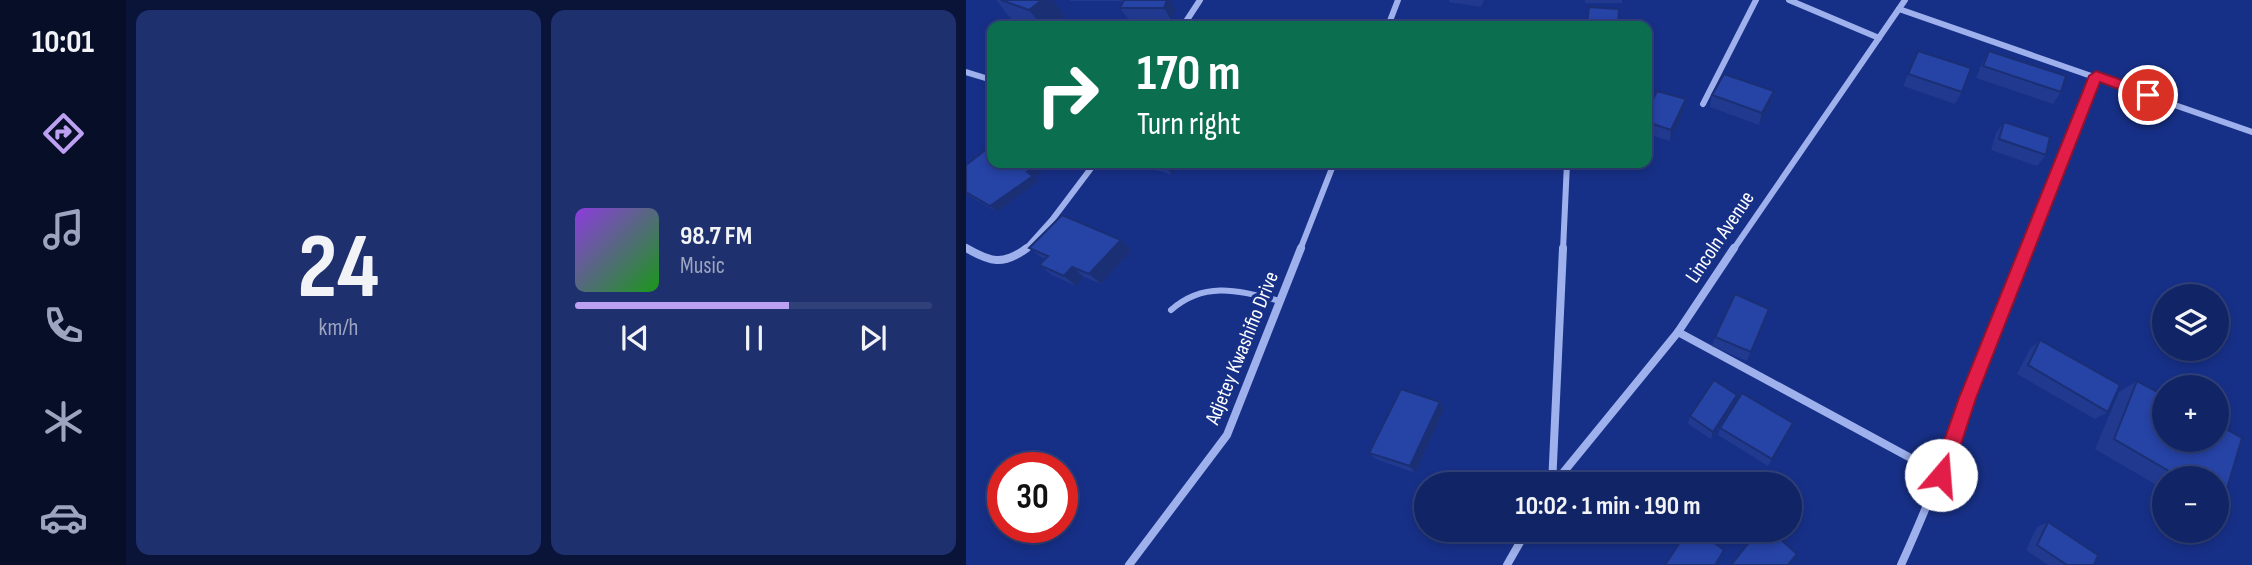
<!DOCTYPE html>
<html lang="en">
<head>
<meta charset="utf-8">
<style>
	:root { --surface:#112465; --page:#1e306e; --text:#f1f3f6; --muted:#9ca4bf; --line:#304179; --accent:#bca0f2 }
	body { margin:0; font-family:"Sofia Sans Condensed",sans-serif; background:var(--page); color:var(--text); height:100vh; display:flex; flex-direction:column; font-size:26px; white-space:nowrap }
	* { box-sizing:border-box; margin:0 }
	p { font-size:23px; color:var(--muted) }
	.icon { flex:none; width:38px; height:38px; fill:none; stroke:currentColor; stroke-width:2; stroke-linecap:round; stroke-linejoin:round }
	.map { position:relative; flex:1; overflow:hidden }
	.panel { display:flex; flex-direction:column; gap:10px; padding:10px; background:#091438; width:840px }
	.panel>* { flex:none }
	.banner { position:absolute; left:21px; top:21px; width:665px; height:147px; border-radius:14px; box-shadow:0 4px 10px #0003,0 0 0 2px var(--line); background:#0b6e4f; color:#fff; overflow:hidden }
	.tools { position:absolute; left:1186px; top:284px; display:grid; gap:14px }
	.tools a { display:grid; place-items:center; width:77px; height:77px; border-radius:50%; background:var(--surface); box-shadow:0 4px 10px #0003,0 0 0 2px var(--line); font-size:35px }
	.speed { position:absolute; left:21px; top:452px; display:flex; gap:14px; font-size:35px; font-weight:700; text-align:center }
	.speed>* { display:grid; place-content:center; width:91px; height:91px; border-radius:50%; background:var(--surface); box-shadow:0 4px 10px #0003,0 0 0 2px var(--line); line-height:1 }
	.speed .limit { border:10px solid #d22; background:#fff; color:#111 }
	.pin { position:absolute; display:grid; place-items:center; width:60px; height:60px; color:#fff; margin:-30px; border:4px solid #fff; border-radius:50%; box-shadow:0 2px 7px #0007 }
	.me { position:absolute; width:77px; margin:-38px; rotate:18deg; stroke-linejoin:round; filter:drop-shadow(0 0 5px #0008) }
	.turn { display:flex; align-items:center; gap:24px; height:147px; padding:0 35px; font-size:32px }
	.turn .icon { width:91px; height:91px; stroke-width:2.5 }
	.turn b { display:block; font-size:49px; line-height:60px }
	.panel .widget { flex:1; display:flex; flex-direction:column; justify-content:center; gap:10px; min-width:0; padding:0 24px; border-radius:14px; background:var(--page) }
	.panel .dial { align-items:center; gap:0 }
	.dial b { font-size:91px; line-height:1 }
	.song { display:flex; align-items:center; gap:21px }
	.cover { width:84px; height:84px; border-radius:10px; background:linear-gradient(135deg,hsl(270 70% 55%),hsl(120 70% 35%)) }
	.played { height:7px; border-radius:4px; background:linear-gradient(90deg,var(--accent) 60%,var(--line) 60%) }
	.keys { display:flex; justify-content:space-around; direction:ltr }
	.panel .tiles { flex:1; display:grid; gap:10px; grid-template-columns:repeat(2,1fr) }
	.trip { position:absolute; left:448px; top:472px; width:388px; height:70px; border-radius:35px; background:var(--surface); box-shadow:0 4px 10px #0003,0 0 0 2px var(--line); font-weight:700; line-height:70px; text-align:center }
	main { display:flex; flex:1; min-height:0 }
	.dock { display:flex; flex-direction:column; width:126px; justify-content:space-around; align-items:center; background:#070e28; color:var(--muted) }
	.dock .icon { width:49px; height:49px }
	.dock .on { color:var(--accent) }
	.dock b { font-size:32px; color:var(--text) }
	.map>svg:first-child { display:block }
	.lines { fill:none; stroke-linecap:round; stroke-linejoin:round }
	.service { stroke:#9eb1ed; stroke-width:6 }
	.minor-far1 { stroke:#9eb1ed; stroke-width:6 }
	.minor { stroke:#9eb1ed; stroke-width:8 }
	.wall { fill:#213a8f }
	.shaded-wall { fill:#1b2f74 }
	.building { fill:#2643a6; stroke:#1b2f74; stroke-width:2 }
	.route { fill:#e11d48; stroke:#92132f; stroke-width:2 }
	.labels { text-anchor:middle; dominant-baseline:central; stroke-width:7; stroke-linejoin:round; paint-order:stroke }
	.street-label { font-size:21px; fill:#fff; stroke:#173087 }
</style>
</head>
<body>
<main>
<nav class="dock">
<b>10:01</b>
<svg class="icon on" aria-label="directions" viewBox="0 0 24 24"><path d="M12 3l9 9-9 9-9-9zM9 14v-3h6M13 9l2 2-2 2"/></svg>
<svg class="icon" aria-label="music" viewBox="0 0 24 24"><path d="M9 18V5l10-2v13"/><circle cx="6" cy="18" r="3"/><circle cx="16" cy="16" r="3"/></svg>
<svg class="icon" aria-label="phone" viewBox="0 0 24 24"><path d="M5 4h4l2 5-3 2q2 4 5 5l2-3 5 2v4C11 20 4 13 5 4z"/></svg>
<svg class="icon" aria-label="climate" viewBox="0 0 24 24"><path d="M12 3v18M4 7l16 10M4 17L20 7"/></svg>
<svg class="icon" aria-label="car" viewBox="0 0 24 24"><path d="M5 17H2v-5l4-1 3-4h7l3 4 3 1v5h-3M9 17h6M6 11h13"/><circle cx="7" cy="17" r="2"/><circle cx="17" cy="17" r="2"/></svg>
</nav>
<section class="panel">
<div class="tiles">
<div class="widget dial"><b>24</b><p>km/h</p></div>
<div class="widget">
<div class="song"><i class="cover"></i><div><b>98.7 FM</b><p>Music</p></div></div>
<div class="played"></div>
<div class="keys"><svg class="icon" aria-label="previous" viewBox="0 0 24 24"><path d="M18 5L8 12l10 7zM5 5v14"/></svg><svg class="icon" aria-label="pause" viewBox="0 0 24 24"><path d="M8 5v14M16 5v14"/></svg><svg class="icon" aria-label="next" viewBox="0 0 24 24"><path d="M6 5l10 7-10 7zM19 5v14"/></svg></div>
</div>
</div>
</section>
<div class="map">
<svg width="1286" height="565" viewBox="0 0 1286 565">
	<rect width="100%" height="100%" fill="#173087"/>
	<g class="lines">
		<path class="service" d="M205 310C239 280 274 291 314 301"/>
		<g class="minor-far1">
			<polyline points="823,0 913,38"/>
			<polyline points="933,9 1286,132"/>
			<polyline points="217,26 234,0"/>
			<polyline points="422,26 432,0"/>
			<polyline points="0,72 26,80"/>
			<polyline points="737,104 790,0"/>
			<polyline points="0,248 3,250"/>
			<polyline points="59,250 86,220 129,163"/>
			<polyline points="334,250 368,163"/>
			<polyline points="597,250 601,163"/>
			<polyline points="767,250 939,0"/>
			<polyline points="1061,250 1130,76"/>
		</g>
		<g class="minor">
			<path d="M0 248C24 262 37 266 61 248"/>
			<polyline points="712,332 976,475"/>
			<polyline points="586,485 597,248"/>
			<polyline points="587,485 712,332 768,248"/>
			<polyline points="163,565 261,435 335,248"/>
			<polyline points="541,565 561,530"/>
			<path d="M935 565C982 461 1019 354 1061 248"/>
		</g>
	</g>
	<g class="wall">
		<polygon points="30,0 87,0 100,17 88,26 65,26 46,20"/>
		<polygon points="104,0 204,0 210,10 205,20 163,20 154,8 158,1 104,1"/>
		<polygon points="483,0 518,0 515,7 483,2"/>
		<rect x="619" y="0" width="37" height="3"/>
		<polygon points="653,9 652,26 621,26 621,23"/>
		<polygon points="952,51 996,92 989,104 937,86"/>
		<polygon points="1023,51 1095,92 1087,104 1010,78 1016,63"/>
		<polygon points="808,91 805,103 793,125 744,107 746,95"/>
		<polygon points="720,99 718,111 704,141 681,134 681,112"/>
		<polygon points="1038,122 1080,155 1071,166 1025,150 1030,133"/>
		<polygon points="26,163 86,163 69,177 73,181 31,212 0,194 0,165"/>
		<polygon points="168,163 216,163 206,175"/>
		<polygon points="155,240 166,250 135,284 118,277 110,286 86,275 73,265 78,259 63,248"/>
		<polygon points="803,309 781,361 746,346 749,337"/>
		<polygon points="1074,340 1142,412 1129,419 1051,374 1064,349"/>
		<polygon points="1171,381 1199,396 1199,439 1251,439 1251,424 1276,438 1257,502 1251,504 1251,478 1199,478 1199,490 1129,449 1153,392"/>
		<polygon points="474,402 478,410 449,473 410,459 403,453"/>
		<polygon points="768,403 745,439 722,424 724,416"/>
		<polygon points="754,428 806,459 802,466 752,435"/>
		<polygon points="1082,522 1128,565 1082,565 1060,550 1071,527"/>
	</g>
	<g class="shaded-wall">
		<polygon points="76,0 87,0 100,17 88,26 76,26 63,10"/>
		<polygon points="201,0 204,0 210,10 205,20 198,8"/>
		<polygon points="686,88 685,100 681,112 681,102"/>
		<polygon points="808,91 805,103 793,125 796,113"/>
		<polygon points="720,99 718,111 704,141 705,130"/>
		<polygon points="73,163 86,163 69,177 73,181 31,212 24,206"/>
		<polygon points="207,163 216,163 206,175 202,169"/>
		<polygon points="155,240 166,250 135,284 123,274"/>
		<polygon points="106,267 118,277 110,286 98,276"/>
		<polygon points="771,395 768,403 745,439 747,432"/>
		<polygon points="474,402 478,410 449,473 444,466"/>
	</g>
	<g class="building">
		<polygon points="35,0 76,0 63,10"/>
		<polygon points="158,0 201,0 198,8 154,8"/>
		<polygon points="623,7 653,9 652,25 621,23"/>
		<polygon points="952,51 1005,68 996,92 942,74"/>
		<polygon points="1023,51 1100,76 1095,92 1017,66"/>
		<polygon points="758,74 808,91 796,113 746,95"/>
		<polygon points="681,87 686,88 681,102"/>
		<polygon points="691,91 720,99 705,130 681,122 681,112"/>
		<polygon points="1038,122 1084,137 1080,155 1033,139"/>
		<polygon points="26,145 26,163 73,163 61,172 67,176 24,206 0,192 0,165"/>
		<polygon points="182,163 207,163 202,169"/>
		<polygon points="96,215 155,240 123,274 106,267 98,276 73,265 82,256 63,248"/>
		<polygon points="769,294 803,309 785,352 749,337"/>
		<polygon points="1074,340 1154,385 1142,412 1062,365"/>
		<polygon points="748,380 771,395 747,432 724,416"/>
		<polygon points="1171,381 1199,396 1199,439 1251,439 1251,424 1276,438 1257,502 1251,499 1251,478 1215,478 1148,439"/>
		<polygon points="435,389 474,402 444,466 403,453"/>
		<polygon points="776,393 827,423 806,459 754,428"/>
		<polygon points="1082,522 1132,555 1128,565 1101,565 1071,545"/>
		<polygon points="722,530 731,530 758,550 749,565 699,565"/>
		<polygon points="793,530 804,530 831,554 822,565 765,565"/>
	</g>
	<polygon class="route" points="1130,71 1187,91 1188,95 1182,100 1134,82 1010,398 985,475 982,481 975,484 969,481 966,475 993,398 1123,76"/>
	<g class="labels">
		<g class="street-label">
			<text transform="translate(754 237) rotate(-56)">Lincoln Avenue</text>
			<text transform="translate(276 348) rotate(-68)">Adjetey Kwashifio Drive</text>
		</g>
	</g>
</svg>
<div class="tools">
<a><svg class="icon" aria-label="layers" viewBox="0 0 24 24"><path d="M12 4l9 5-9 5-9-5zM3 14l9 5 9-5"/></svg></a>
<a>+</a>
<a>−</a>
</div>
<div class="speed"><div class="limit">30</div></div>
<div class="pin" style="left:1182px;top:95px;background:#d93025"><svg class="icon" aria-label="arrive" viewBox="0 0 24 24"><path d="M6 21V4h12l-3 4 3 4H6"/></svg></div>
<svg class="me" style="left:975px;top:475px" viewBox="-20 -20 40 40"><circle r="19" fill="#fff"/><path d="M0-13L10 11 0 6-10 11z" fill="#e11d48"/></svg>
<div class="trip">10:02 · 1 min · 190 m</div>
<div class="banner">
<div class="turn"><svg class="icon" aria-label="right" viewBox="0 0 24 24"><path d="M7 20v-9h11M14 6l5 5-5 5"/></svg><div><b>170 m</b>Turn right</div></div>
</div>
</div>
</main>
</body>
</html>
